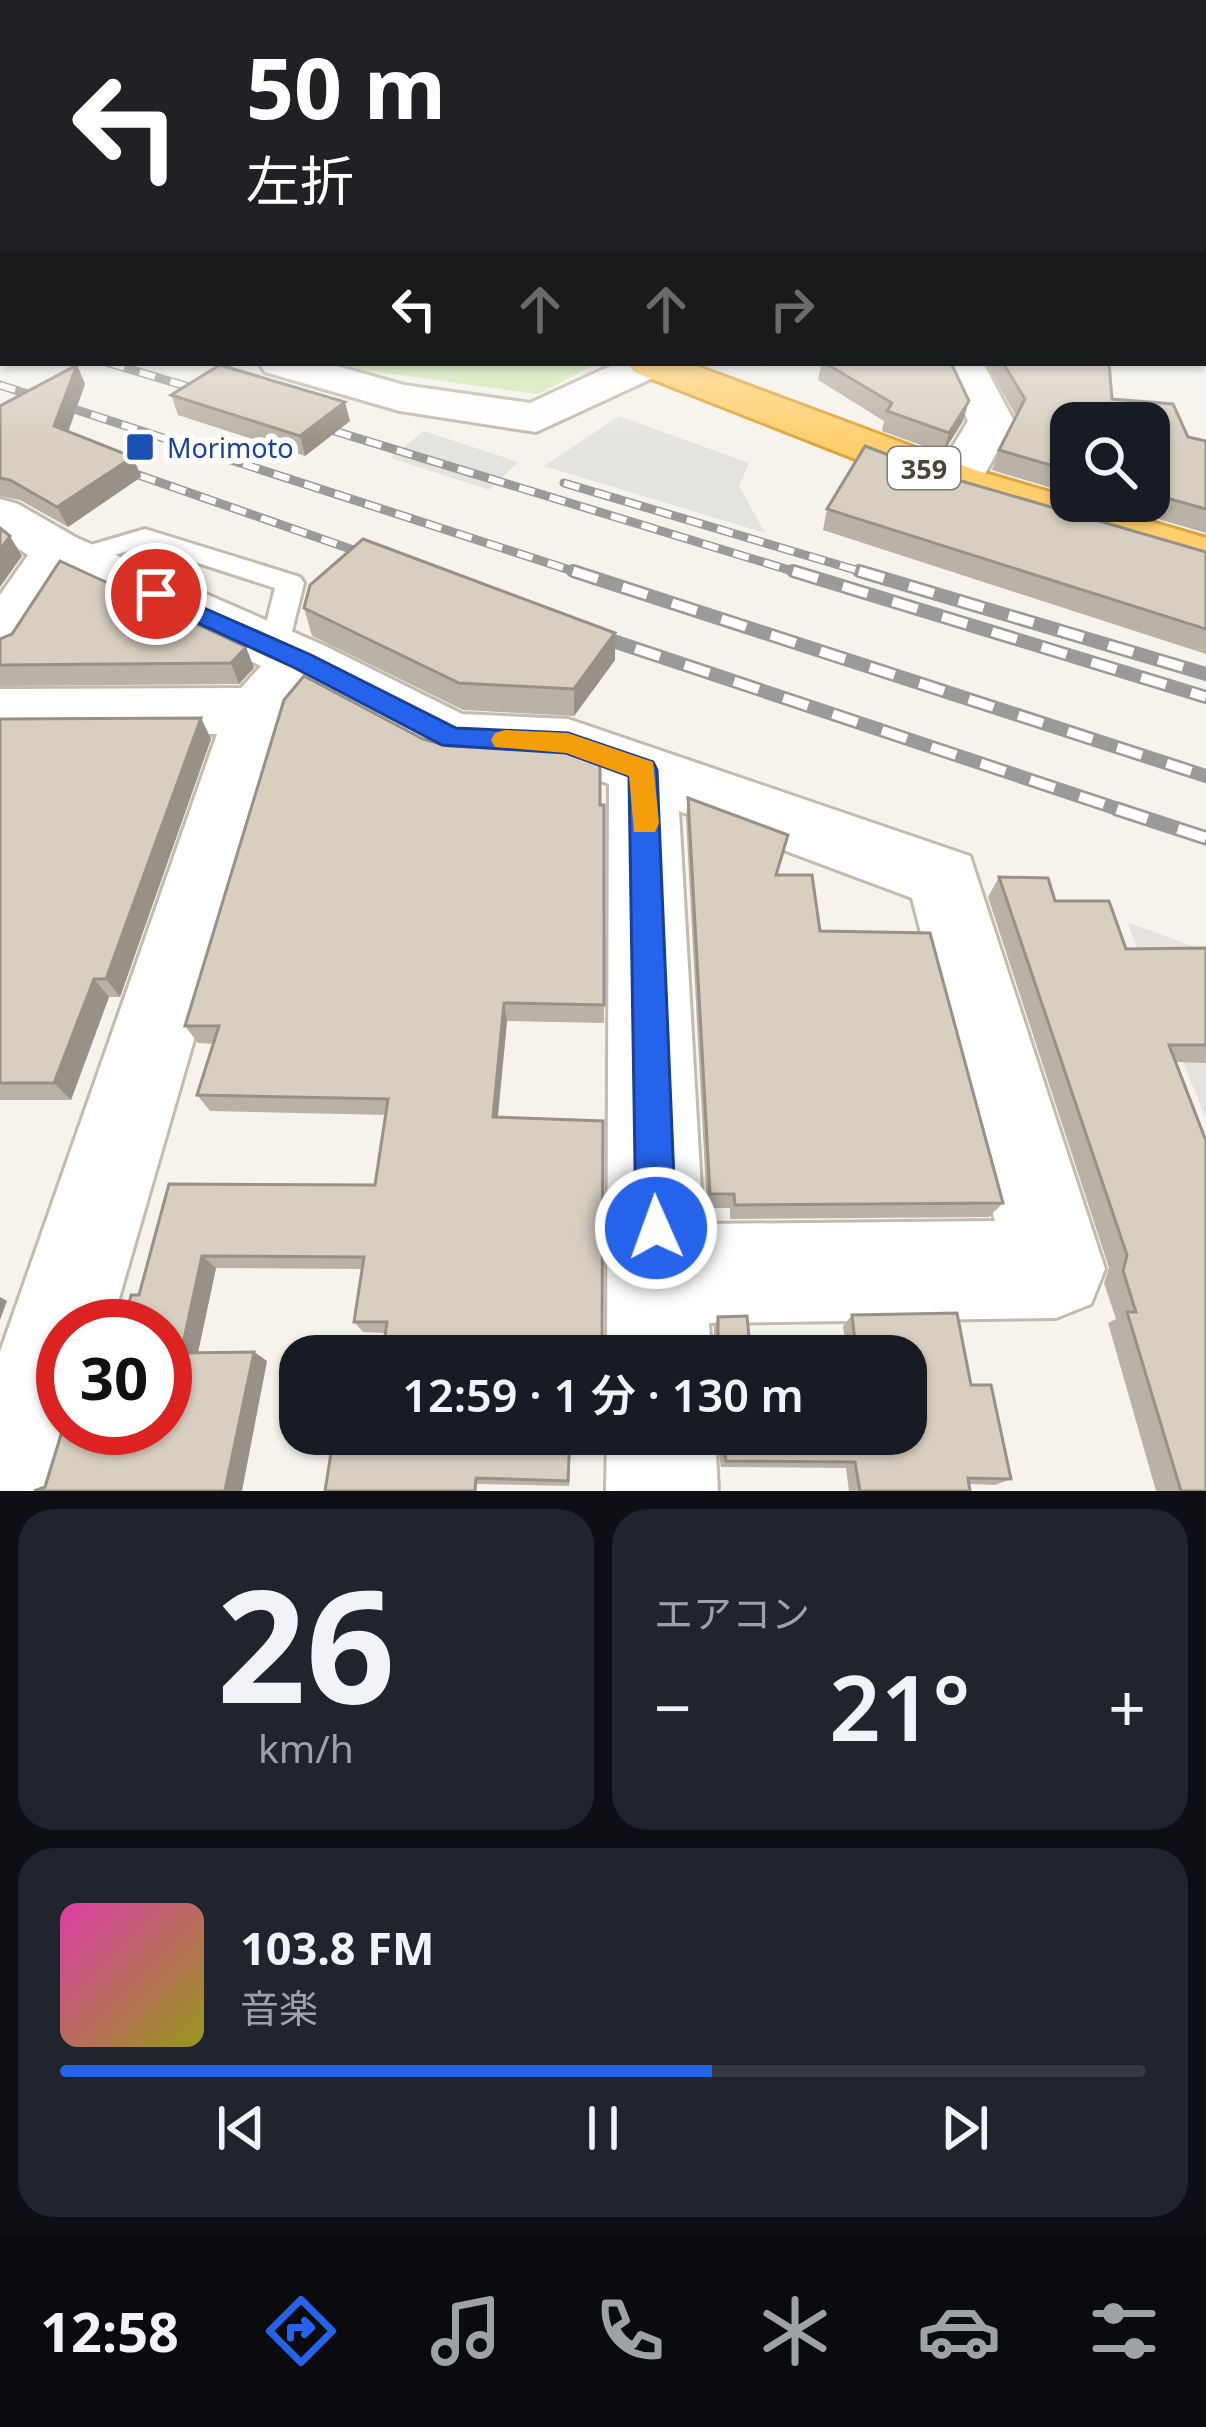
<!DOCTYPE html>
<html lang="ja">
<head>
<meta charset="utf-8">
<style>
	:root { --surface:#171b24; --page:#20242c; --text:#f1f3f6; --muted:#9ea1a6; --line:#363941; --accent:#2563eb }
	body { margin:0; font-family:"Noto Sans","Noto Sans JP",sans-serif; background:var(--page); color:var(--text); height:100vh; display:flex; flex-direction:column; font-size:45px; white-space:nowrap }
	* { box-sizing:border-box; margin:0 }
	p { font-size:39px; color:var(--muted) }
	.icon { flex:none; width:66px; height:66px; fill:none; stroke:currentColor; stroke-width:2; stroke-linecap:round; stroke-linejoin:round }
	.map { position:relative; height:1491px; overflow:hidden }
	.sheet { display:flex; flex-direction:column; gap:18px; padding:18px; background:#0d0f14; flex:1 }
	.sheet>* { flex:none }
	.hud { position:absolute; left:0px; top:0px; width:1206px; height:366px; box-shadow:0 3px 9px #0004; background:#202124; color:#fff; overflow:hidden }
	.tools { position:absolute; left:1050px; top:402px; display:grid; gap:24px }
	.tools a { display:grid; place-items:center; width:120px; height:120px; border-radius:24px; background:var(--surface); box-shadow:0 3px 9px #0004; font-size:60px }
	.speed { position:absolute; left:36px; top:1299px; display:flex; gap:24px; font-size:60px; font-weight:700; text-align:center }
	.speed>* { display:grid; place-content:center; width:156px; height:156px; border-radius:50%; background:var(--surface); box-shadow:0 3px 9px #0004; line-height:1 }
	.speed .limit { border:18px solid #d22; background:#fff; color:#111 }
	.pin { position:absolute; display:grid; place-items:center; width:102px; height:102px; color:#fff; margin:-51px; border:6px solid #fff; border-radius:50%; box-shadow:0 3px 12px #0007 }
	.me { position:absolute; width:132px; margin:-66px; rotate:358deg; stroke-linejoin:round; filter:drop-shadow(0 0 9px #0008) }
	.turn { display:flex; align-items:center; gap:42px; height:252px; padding:0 48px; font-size:54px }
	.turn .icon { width:156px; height:156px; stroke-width:2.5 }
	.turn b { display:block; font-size:84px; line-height:102px }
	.lanes { display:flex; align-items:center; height:114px; padding:0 48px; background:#0003; justify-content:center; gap:60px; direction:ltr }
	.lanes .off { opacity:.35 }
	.big { font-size:90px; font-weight:600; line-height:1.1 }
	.sheet .tile { flex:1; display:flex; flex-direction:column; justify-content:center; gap:18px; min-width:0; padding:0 42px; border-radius:36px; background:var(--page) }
	.sheet .dial { align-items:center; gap:0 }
	.dial b { font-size:156px; line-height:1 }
	.song { display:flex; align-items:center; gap:36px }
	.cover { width:144px; height:144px; border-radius:18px; background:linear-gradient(135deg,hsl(320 70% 55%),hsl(60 70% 35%)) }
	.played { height:12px; border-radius:6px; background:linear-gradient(90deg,var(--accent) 60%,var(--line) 60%) }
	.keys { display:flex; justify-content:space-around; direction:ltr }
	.heat { display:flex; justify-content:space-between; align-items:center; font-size:66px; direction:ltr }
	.sheet .tiles { flex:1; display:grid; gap:18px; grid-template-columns:1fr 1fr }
	.tile:last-child { grid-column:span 2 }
	.trip { position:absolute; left:279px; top:1335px; width:648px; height:120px; border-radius:36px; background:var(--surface); box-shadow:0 3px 9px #0004; font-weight:600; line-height:120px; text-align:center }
	.dock { display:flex; height:192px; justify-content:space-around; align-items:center; background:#090b0e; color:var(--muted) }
	.dock .icon { width:84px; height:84px }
	.dock .on { color:var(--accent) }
	.dock b { font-size:54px; color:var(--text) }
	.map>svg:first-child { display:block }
	.industrial { fill:#e6e2dd }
	.green { fill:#d2eab5 }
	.parking { fill:#e5e3e0 }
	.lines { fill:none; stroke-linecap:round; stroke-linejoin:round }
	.lane-casing { stroke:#c2bbae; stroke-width:6 }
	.street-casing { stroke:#c2bbae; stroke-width:6 }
	.highway-casing { stroke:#e0a43c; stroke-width:6 }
	.lane { fill:#fff; fill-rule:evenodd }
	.street { fill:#fff; fill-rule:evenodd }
	.highway { fill:#ffcf6e; fill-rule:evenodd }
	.rail-far2-casing { stroke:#9a9a9a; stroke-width:9 }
	.rail-far1-casing { stroke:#9a9a9a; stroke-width:14 }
	.rail-casing { stroke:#9a9a9a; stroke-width:15 }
	.rail-far2 { stroke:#fff; stroke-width:6; stroke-dasharray:16; stroke-linecap:butt }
	.rail-far1 { stroke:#fff; stroke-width:9; stroke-dasharray:26; stroke-linecap:butt }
	.rail { stroke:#fff; stroke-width:10; stroke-dasharray:32; stroke-linecap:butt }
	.wall { fill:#bab2a6 }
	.shaded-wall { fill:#979187 }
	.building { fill:#d8cfc1; stroke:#979187; stroke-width:3 }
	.route { fill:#2563eb; stroke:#184099; stroke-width:3 }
	.slow { fill:#f59e0b }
	.transit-dot { fill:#1a4fb4; stroke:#fff; stroke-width:4.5 }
	.labels { text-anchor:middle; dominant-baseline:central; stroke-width:12; stroke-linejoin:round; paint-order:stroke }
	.far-transit-label { font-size:27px; fill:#164399; stroke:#fff; text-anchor:start }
	.shield { fill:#fff; stroke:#817c74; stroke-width:3 }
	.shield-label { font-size:27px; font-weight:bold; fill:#4b4439 }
</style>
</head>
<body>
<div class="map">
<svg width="1206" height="1491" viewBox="0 0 1206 1491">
	<rect width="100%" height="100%" fill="#f6f3ec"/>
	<polygon class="industrial" points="1127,922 1206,951 1206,1119"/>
	<polygon class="green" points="311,363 555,363 594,365 538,394"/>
	<g class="parking">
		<polygon points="619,416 749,463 739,486 765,533 544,466"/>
		<polygon points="424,431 518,462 489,490 391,458"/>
	</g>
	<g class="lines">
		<g class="lane-casing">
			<polygon id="lane" points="145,529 300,577 304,583 286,655 275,658 260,648 275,588 145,546 77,566 63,558 67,552"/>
		</g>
		<g class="street-casing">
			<g id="street">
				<polygon points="259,363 326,363 404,385 530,403 617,363 672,363 666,372 536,432 400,411 265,372"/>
				<polygon points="941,363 983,363 1014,421 975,492 957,496 939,492 932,481 968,421"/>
				<path d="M0 499 18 504 77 538 323 645 462 714 568 719 970 856 1105 1269 1091 1304 1056 1318 709 1323 711 1356H607L609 784 563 767 452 762 429 755 310 691 287 719 111 1326H63V1428H81L63 1491H0V1352L217 734 0 735V689L241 688 261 666 69 576 21 653 0 659V595L28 555 0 537ZM679 811 912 898 995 1221 703 1224Z"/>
				<polygon points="607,1434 715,1434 718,1491 606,1491"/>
			</g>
		</g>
		<g class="highway-casing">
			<polygon id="highway" points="628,363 688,363 975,470 1206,538 1206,572 939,492 634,372"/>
		</g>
		<use href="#lane" class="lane"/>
		<use href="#street" class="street"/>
		<use href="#highway" class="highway"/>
		<g class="rail-far2-casing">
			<g id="rail-far2">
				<polyline points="109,363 219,396"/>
				<polyline points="0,385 582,574"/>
				<polyline points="305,422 802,574"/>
				<polyline points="110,465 382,560"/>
				<polyline points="564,483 869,574"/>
			</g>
		</g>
		<g class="rail-far1-casing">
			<g id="rail-far1">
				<polyline points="573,571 1206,776"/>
				<polyline points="793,571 1206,697"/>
				<polyline points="859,571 1206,674"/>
				<polyline points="586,632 1127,812"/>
			</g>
		</g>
		<g class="rail-casing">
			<polyline id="rail" points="1117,809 1206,838"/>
		</g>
		<use href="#rail-far2" class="rail-far2"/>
		<use href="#rail-far1" class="rail-far1"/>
		<use href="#rail" class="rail"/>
	</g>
	<g class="wall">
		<rect x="0" y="236" width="3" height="21"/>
		<polygon points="814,363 951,363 963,421 943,453 882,431 884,421 818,380 821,365"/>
		<polygon points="986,363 1109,363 1112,399 1188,437 1206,441 1206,533 1096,501 1149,501 1149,423 1071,423 1071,494 992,470 999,450 1016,416"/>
		<polygon points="77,365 85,384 68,432 133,457 141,477 68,527 20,500 0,496 0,406"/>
		<polygon points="171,395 350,421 305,456 178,415"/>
		<polygon points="944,476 1206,552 1206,654 823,530 827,509"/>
		<polygon points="124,596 155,605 159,613 172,613 174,617 246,647 254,668 239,684 0,686 0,639"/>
		<polygon points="304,608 615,633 615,660 574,716 463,710 312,636"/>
		<polygon points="201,718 211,739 120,997 109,997 71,1100 0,1100 0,719"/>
		<polygon points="423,739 604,805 604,1023 507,1021 498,1118 603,1121 603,1354 574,1354 385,1333 363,1332 354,1322 362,1269 216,1268 198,1352 254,1352 267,1361 241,1491 45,1487 95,1319 129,1304 139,1295 169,1184 375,1185 386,1115 210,1111 197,1095 214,1044 198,1043 185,1026"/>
		<polygon points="688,798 783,855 777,875 820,931 1003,1203 989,1217 730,1219 730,1208 707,1208 686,818"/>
		<polygon points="999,877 1055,901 1126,949 1206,948 1206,1063 1176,1062 1206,1491 1156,1491 1108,1323 1116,1319 1104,1283 1109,1268 988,897"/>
		<polygon points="852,1315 971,1385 1011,1479 995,1485 969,1484 970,1491 849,1491 846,1468 721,1467 716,1434 906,1434 906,1356 700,1356 702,1351 714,1350 714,1327 718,1317 749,1337 845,1341 843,1326"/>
		<polygon points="571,1434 569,1486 481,1484 325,1491"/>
	</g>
	<g class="shaded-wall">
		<polygon points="77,365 85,384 63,446 54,426"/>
		<polygon points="969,401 963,421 943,453 949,433"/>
		<polygon points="345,402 350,421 305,456 300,436"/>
		<polygon points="133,457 141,477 68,527 57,507"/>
		<polygon points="10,536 22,556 0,587 0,550"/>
		<polygon points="615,633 615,660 574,716 574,689"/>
		<polygon points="246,647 254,668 239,684 231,663"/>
		<polygon points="201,718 211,739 120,997 106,979"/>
		<polygon points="94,979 109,997 71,1100 54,1083"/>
		<polygon points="504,1003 507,1021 496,1133 493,1117"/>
		<polygon points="202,1256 216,1268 196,1362 181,1353"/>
		<polygon points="0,1297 7,1301 0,1320"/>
		<polygon points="254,1352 267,1361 242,1491 228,1491 225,1490"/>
	</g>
	<g class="building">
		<polygon points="1203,236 1206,236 1206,257 1203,258"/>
		<polygon points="825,363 951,363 969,401 949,433 887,411 892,403"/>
		<polygon points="1003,363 1109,363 1112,399 1173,404 1188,437 1206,441 1206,509 1149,493 1149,423 1071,423 1071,471 999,450 1025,399"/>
		<polygon points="77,365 54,426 133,457 57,507 10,480 0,478 0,406"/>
		<polygon points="220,365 345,402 300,436 171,395"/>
		<polygon points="865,446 944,476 1206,552 1206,629 827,509"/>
		<polygon points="0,528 10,536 0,550"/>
		<polygon points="363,539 615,633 574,689 459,683 304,608 310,585"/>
		<polygon points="60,561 121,589 116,596 136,596 155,605 151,613 172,613 170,617 181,617 246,647 231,663 0,665 0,639 12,634"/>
		<polygon points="304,676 423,739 448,746 561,751 600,765 600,805 604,805 604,1005 504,1003 493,1117 603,1121 602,1344 573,1344 572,1356 382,1356 387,1322 354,1322 364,1257 202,1256 181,1353 254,1352 225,1490 238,1490 238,1491 34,1491 45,1487 63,1428 165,1428 165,1326 84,1326 86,1320 95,1319 101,1303 129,1304 131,1295 139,1295 169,1184 375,1185 388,1099 197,1095 219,1026 185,1026 284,700"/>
		<polygon points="201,718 106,979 94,979 54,1083 0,1083 0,719"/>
		<polygon points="688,798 788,835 776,875 812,875 820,931 930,933 1003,1203 735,1205 734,1194 710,1194"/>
		<polygon points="999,877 1048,878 1055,901 1109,901 1126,949 1206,948 1206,1045 1169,1045 1206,1141 1206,1491 1181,1491 1127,1312 1136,1312 1123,1271 1127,1255"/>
		<polygon points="957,1313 971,1385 991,1385 1011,1479 968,1478 970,1491 860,1491 855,1462 726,1461 722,1434 906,1434 906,1356 702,1356 702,1351 718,1349 718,1317 747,1316 749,1337 855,1341 852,1315"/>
		<polygon points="63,1395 63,1421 57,1416"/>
		<polygon points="334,1434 570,1434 568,1481 476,1478 475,1491 325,1491"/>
	</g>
	<linearGradient id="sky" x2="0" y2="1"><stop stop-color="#8fc1ec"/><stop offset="0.53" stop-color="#fbfaf6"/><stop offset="1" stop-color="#fbfaf6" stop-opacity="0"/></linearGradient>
	<rect width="1206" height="444" fill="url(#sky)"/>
	<polygon class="route" points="156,587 311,655 456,728 568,733 653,762 657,770 676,1228 670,1242 656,1248 642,1242 636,1228 629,776 566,753 442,745 293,667 148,600 148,589"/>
	<polygon class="slow" points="505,730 568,733 653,762 659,823 655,832 634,832 629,776 566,753 495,747 491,740 495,733"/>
	<rect class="transit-dot" x="125" y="432" width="30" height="30" rx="6"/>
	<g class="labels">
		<g class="far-transit-label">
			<text x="167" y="447">Morimoto</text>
		</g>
		<rect class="shield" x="888" y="447" width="72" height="42" rx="9"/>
		<g class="shield-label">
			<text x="924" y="468">359</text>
		</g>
	</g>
</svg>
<div class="tools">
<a><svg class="icon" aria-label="search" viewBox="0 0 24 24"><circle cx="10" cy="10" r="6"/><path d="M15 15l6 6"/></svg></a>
</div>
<div class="speed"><div class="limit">30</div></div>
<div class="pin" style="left:156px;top:594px;background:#d93025"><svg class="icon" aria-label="arrive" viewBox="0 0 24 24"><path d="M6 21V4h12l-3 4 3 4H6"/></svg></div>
<svg class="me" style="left:656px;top:1228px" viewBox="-20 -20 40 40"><circle r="17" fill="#2563eb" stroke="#fff" stroke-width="3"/><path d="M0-11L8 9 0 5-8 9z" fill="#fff"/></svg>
<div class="trip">12:59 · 1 分 · 130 m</div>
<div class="hud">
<div class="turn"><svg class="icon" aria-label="left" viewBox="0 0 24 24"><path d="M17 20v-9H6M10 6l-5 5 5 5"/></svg><div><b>50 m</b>左折</div></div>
<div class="lanes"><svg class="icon" aria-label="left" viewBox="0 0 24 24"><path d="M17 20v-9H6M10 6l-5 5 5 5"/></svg><svg class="icon off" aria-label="ahead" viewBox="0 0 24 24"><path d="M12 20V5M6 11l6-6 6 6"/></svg><svg class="icon off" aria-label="ahead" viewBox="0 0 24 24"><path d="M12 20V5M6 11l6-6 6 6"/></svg><svg class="icon off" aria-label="right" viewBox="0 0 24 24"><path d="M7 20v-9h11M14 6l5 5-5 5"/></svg></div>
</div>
</div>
<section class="sheet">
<div class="tiles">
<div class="tile dial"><b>26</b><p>km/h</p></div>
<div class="tile"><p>エアコン</p>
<div class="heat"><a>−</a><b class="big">21°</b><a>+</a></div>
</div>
<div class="tile">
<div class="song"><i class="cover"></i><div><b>103.8 FM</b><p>音楽</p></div></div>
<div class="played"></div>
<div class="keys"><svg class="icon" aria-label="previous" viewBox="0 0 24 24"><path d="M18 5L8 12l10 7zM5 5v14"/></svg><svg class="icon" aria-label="pause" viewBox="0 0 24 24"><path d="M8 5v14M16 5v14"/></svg><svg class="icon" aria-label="next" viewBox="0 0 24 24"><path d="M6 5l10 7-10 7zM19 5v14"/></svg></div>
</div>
</div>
</section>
<nav class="dock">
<b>12:58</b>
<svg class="icon on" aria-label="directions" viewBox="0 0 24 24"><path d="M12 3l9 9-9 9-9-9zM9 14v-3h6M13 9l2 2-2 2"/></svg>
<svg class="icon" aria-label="music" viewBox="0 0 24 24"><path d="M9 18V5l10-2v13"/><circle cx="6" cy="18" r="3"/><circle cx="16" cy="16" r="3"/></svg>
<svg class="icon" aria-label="phone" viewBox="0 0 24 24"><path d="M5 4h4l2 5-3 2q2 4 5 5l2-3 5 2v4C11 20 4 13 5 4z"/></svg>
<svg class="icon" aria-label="climate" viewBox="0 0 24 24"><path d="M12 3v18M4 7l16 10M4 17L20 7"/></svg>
<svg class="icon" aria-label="car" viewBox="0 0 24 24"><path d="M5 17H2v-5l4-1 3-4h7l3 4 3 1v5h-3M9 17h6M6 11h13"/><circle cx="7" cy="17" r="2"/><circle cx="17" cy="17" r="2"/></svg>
<svg class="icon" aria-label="filters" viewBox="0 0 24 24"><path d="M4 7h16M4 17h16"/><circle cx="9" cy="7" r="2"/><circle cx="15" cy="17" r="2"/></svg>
</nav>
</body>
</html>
